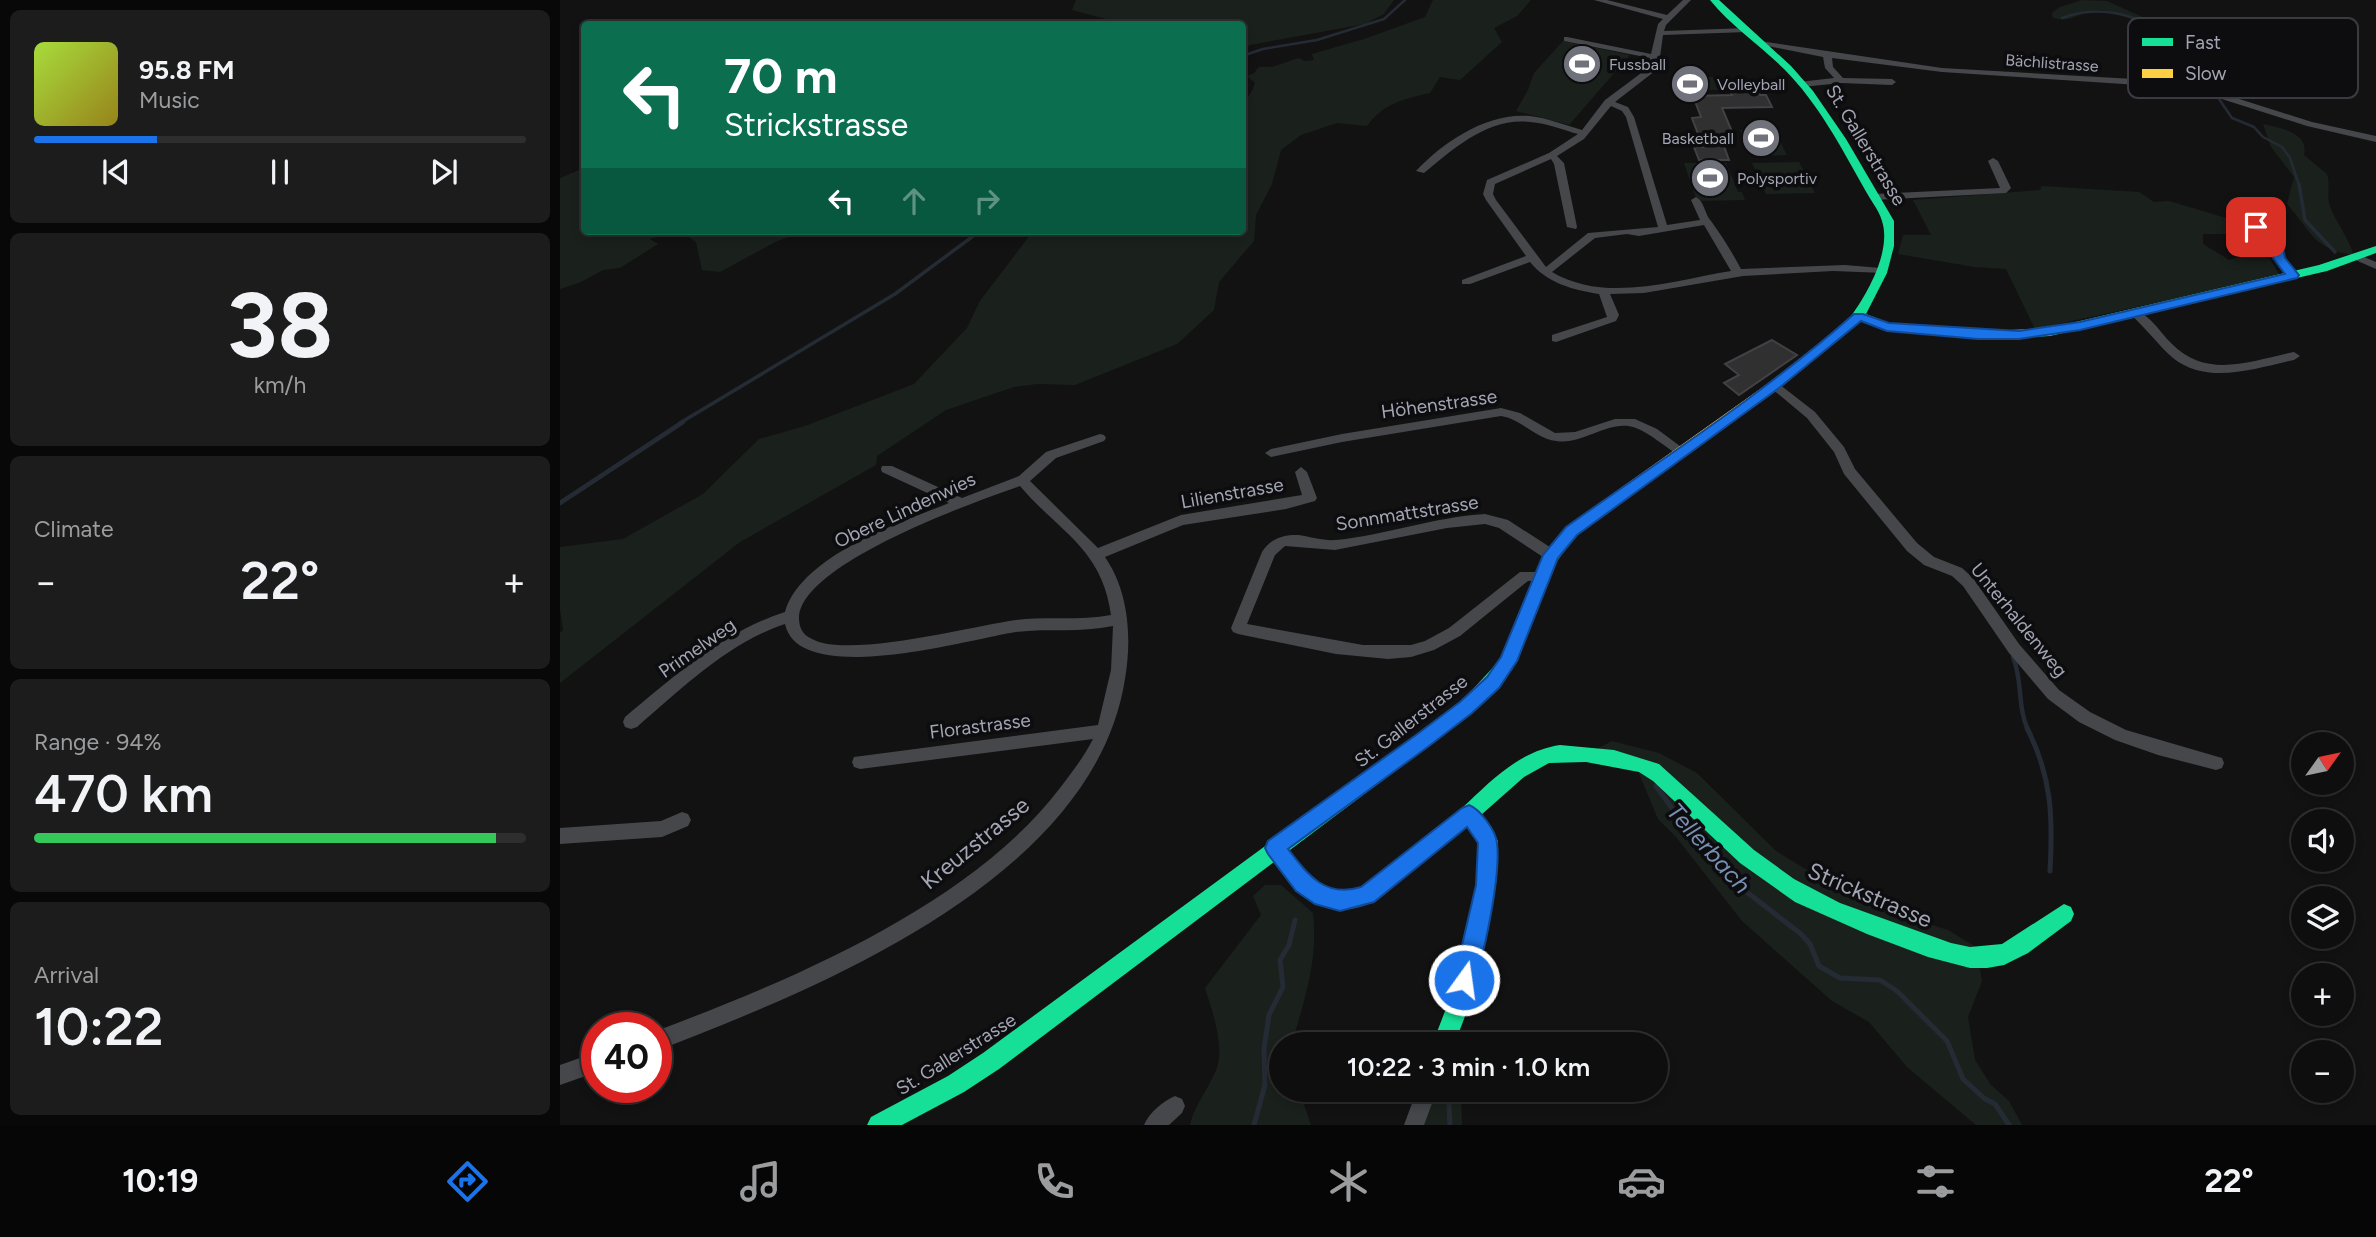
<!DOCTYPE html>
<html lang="en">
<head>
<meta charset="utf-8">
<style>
	:root { --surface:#0e0e0e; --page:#1c1c1c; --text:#f1f3f6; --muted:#9b9c9e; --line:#2e2e2e; --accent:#1a73e8 }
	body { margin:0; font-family:Figtree,sans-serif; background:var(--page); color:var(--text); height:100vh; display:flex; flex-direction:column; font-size:26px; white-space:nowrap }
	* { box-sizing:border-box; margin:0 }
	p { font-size:23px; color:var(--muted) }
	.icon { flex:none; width:38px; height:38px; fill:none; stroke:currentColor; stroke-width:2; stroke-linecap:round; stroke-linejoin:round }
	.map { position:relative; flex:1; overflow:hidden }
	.side { display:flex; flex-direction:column; gap:10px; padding:10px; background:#080808; width:560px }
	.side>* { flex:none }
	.banner { position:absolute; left:21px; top:21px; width:665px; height:214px; border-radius:7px; box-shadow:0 4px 10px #0003,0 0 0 2px var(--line); background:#0b6e4f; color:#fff; overflow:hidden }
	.needle { width:46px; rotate:57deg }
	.tools { position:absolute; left:1731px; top:732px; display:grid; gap:14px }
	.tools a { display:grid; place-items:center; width:63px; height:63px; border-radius:50%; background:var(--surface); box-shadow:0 4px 10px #0003,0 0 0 2px var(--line); font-size:35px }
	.speed { position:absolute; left:21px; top:1012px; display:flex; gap:14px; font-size:35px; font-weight:700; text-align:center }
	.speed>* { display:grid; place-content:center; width:91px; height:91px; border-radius:50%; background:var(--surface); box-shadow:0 4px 10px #0003,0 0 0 2px var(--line); line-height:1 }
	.speed .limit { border:10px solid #d22; background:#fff; color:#111 }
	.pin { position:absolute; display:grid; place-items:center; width:60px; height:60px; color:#fff; margin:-30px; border-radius:14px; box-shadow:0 4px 10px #0006 }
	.me { position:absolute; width:77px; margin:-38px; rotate:14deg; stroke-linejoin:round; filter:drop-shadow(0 0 5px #0008) }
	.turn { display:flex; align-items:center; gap:24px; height:147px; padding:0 28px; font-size:32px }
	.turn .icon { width:91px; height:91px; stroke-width:2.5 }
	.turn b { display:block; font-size:49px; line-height:60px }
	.lanes { display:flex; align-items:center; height:66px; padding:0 28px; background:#0003; justify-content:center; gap:35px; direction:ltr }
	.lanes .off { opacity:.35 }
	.big { font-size:52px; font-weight:600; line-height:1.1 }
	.side .widget { flex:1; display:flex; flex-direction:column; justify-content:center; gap:10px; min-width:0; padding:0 24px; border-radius:10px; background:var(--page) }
	.side .dial { align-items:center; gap:0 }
	.dial b { font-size:91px; line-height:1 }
	.song { display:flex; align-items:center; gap:21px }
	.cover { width:84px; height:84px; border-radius:10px; background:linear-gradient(135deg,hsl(80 70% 55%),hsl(50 70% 35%)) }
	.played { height:7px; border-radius:4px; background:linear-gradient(90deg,var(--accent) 25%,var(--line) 25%) }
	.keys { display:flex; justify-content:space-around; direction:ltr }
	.heat { display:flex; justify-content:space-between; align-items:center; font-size:38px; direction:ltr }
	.charge { height:10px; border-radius:5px; background:linear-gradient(90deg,#34c759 94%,var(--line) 0) }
	.trip { position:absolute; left:709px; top:1032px; width:399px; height:70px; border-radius:35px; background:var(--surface); box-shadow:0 4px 10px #0003,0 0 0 2px var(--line); font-weight:600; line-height:70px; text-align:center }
	.dock { display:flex; height:112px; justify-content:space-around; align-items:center; background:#060606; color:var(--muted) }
	.dock .icon { width:49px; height:49px }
	.dock .current { color:var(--accent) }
	.dock b { font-size:32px; color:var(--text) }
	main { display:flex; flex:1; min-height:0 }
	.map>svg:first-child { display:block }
	.green { fill:#1a211c }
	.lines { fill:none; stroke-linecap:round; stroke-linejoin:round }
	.stream-far3 { stroke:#252b34; stroke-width:2.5 }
	.stream-far2 { stroke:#252b34; stroke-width:3.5 }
	.stream-far1 { stroke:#252b34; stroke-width:4.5 }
	.stream { stroke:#252b34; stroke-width:5 }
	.building { fill:#303031; stroke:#414146; stroke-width:2 }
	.street { fill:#46474b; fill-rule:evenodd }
	.fast { fill:#16e098; fill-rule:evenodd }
	.slow { fill:#ffcf43; fill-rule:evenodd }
	.route { fill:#1a73e8; stroke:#114b97; stroke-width:2 }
	.labels { text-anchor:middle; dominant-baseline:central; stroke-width:7; stroke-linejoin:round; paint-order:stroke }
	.far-street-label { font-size:16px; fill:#a2a5b4; stroke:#0d0c0e }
	.far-poi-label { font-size:16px; fill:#a2a5b4; stroke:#0d0c0e; text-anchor:start }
	.street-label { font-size:19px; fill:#a2a5b4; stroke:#0d0c0e }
	.near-street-label { font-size:23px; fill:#a2a5b4; stroke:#0d0c0e }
	.near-water-label { font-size:24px; font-style:italic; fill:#778fb2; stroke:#0d0c0e }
	.key { fill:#0d0c0e; stroke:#3a3a40; stroke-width:2 }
	.key-label { font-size:19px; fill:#a2a5b4 }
</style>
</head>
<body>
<main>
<section class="side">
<div class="widget">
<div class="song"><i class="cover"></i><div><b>95.8 FM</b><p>Music</p></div></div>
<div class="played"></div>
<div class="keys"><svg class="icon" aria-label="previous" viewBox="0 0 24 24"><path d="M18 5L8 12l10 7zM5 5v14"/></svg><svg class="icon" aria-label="pause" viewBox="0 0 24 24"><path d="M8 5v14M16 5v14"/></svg><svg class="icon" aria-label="next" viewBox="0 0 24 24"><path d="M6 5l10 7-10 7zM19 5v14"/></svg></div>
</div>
<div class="widget dial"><b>38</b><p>km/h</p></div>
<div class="widget"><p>Climate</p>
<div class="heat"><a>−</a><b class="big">22°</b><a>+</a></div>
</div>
<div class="widget"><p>Range · 94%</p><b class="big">470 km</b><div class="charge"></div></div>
<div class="widget"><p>Arrival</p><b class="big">10:22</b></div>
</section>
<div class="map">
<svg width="1816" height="1125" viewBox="0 0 1816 1125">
	<rect width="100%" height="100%" fill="#121212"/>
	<g class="green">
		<polygon points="516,0 834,0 824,14 805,24 690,45 683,51 682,24 539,24 546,19 512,10"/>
		<path d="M873 0H971L957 16 934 28 942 42 900 80 880 77 870 93C843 99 824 103 807 126L777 123 741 135 721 150 712 184 696 215 694 241 659 282 654 310 617 344 515 385 477 384 454 387 386 410 317 456 316 465 180 542 0 683V633L3 630 0 609V547L63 539 143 494 199 439 245 426 354 384 407 328 420 301 473 231H682L683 103 691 93 695 83 687 76 694 73 699 67H712L739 58 744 61 754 60 752 54 807 38 865 17Z"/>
		<path d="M1522 0 1547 1 1618 33 1621 42 1619 48 1642 61 1644 71 1642 77 1622 74 1618 59 1604 42 1605 35C1591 28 1551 7 1536 10 1519 13 1511 23 1493 18L1492 13 1500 7Z"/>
		<polygon points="1003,41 1070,55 1009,125 956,111 968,90 974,73"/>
		<polygon points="1120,77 1153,77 1159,90 1125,90"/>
		<path d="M1703 124C1720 128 1749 132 1744 155L1767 174C1771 185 1766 195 1770 206 1774 219 1793 245 1793 255 1753 249 1751 231 1727 204L1734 177 1711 147Z"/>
		<polygon points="1180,130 1214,130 1227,155 1192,156"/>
		<polygon points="1239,162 1255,193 1206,194 1192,163"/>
		<polygon points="1124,163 1166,163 1178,192 1182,192 1185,200 1137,201"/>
		<polygon points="24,168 24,231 119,231 90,239 98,244 60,268 43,270 21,282 0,289 0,178"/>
		<polygon points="1482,186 1579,192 1594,202 1609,201 1673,220 1678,225 1674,234 1643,234 1643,244 1669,260 1691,253 1710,259 1720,276 1475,329 1446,269 1414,267 1338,254 1343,235 1371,235 1353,200 1480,190"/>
		<polygon points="120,231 247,231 217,241 160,272 142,270 136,242"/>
		<polygon points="1052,741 1099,753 1137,773 1216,851 1270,884 1299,895 1328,911 1388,930 1416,947 1422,981 1408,1017 1415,1060 1431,1085 1449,1101 1462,1125 1416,1125 1347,1067 1309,1022 1272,1001 1182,921 1116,837 1098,819 1075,764 1033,751"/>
		<path d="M705 885H721L753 913C758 958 746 994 734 1036L735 1045H721V1090H739L751 1125H630C635 1102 656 1080 659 1059 661 1035 652 1010 645 988L701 915 693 896Z"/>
		<polygon points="871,1090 901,1090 902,1125 859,1125"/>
	</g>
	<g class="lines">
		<g class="stream-far3">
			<path d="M1502 18C1541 3 1574 16 1610 33 1618 59 1623 48 1635 63 1644 74 1641 81 1654 92"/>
			<polyline points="682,56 703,49 757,40 824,19 845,0"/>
			<polyline points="1657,96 1672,118 1694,127 1703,137 1722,147 1730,158 1739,185"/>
		</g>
		<g class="stream-far2">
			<polyline points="1739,184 1745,220 1775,252"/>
			<polyline points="120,423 335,294 420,231"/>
		</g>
		<g class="stream-far1">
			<polyline points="0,503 123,422"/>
			<path d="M1453 657C1463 681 1457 706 1468 730"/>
		</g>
		<g class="stream">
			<path d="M1467 728C1492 777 1493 818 1490 871"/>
			<polyline points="1096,786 1119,818 1140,834 1166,864 1175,883 1241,934 1250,944 1259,966 1280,978 1320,980 1337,991 1387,1041 1403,1079 1425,1099 1435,1104 1449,1125"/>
			<polyline points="694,1125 705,1085 704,1049 709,1015 723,987 720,960 729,945 735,920"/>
			<polyline points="890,1125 889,1104 894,1090"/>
		</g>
	</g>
	<g class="building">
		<polygon points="1166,84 1194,84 1200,95 1206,95 1212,107 1162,108 1173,134 1161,138 1169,160 1139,160 1134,147 1143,147 1132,118 1141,117 1133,96 1172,95"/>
		<polygon points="1212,340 1237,355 1179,395 1164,383 1179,375 1165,364"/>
	</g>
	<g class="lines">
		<g class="street">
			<path d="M1034 0H1047L1107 15 1123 0H1131L1106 25 1104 31 1187 28 1191 30 1187 32 1103 35 1100 57 1095 71 1055 102 1068 107 1074 117 1107 225 1140 220 1131 200 1136 197C1145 202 1144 213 1151 221 1162 236 1172 252 1181 269L1285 265 1321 268 1325 269V273L1273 271 1183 276 1084 293 1050 294 1059 315 1056 321 996 342 992 341V335L1047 317 1039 294C1013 290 987 283 970 262L910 284H902V280L966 256 926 200 923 194 927 180 989 153 1018 134C1003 130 987 123 970 122 929 117 894 148 864 173L856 171C884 141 928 112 970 116 987 118 1005 125 1022 130L1045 100 1088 68 1090 58 1004 41V37H1007L1091 54 1098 24 1103 19ZM1051 106 1062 111 1066 117 1098 227 1028 233 986 267 936 200 933 194 935 184 991 159 994 164 1007 227 1016 229 1017 227 1004 163 997 156 1024 139ZM1144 225 1171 271C1114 280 1046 304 992 272L1035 238 1067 234 1079 236Z"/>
			<polygon points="1200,41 1382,68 1609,81 1651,90 1752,122 1816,136 1816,142 1747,126 1646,94 1609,87 1382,72 1272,58 1273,67 1283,78 1332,79 1336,82 1332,85 1281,83 1242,87 1238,84 1239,82 1274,78 1265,68 1263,57 1203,45 1199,43"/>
			<polygon points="1433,158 1438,161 1451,188 1446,193 1314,200 1309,197 1314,194 1440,188 1428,161"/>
			<polygon points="1690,218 1721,244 1724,258 1738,276 1737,278 1729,278 1714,258 1712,247 1685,221"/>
			<polygon points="1797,254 1816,262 1816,269 1793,259 1792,257"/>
			<path d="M1575 310C1590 315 1600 332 1611 343 1647 380 1690 361 1734 352L1740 356 1734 360C1696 368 1648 386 1613 358 1598 345 1586 328 1571 315V311Z"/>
			<polygon points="1215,381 1255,412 1284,447 1295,469 1357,543 1374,557 1402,568 1413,578 1459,644 1499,690 1530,712 1566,730 1662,758 1664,763 1662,768 1656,770 1598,755 1555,740 1519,722 1488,699 1449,653 1403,586 1392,576 1364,565 1347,551 1284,474 1274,452 1247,418 1211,388 1209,385"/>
			<path d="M941 408 960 413 995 433 1015 432 1055 419H1075L1097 429 1128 452 1122 456 1118 455C1104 446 1091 434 1076 428 1049 418 1023 446 996 441 975 438 961 419 941 416L782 442 711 457 705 453 711 449 782 434Z"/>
			<path d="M540 434 544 435 546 438 544 441 496 458 470 481 538 548 621 515 742 495 735 472 741 467 747 472 757 498 755 501 726 509 623 525 545 557C569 592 572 638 565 679 534 878 262 987 96 1051V1031C232 980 411 905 500 788 512 772 524 757 533 739L300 769 294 767 292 762 294 757 538 725 551 670 553 626C521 633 488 628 456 632 410 639 239 689 225 624 168 643 121 689 77 727L71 729 65 727 63 722 65 717C115 676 163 632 225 612 241 556 339 523 389 503L322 472 321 469 322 466H332L402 498 459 476 486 452ZM460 486C499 532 542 548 551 615 520 621 488 616 456 620 412 626 288 659 252 639 243 635 239 628 239 618 240 564 414 502 460 486Z"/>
			<path d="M925 514 948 520 996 551 998 555 996 559H986L939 528 925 524 887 528 775 550 725 546 715 555 687 624 803 645H851L865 641 889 628 960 572H988L990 576 988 580 968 581 900 636 874 650 851 657 828 659 776 654 678 634 673 632 671 628 702 552C710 539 723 534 739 535 751 537 764 541 776 540 827 535 874 517 925 514Z"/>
			<path d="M909 806 915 808 917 814 915 820C893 838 870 856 848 874 837 882 826 893 814 901 771 927 723 886 706 848L709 842 715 840C723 843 726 849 731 855 752 883 767 896 803 887L903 808Z"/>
			<polygon points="122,812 128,814 131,820 128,826 102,837 0,844 0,828 101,821"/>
			<polygon points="37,1052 37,1072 0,1085 0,1065"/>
			<polygon points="857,1090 877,1090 864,1125 844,1125"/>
			<path d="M615 1096 622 1099 625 1106 622 1113 609 1125H584C589 1113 603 1101 615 1096Z"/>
		</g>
		<g class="fast">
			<path d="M1150 0H1159L1231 66 1253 91 1286 139 1334 221V246L1327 273 1306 314 1329 323 1374 327 1431 331 1490 328 1759 265 1816 246V253L1767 271 1490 336 1431 339 1374 335 1327 331 1300 321 1291 322 1289 319C1306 296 1332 252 1322 221 1319 210 1309 198 1304 188 1281 147 1258 103 1224 69 1200 45 1171 26 1150 0Z"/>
			<polygon points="970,602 976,603 978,608 952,670 912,713 439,1069 404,1092 342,1125 307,1125 311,1117 388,1076 423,1053 900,703 939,661 962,608 964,603"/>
			<path d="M1000 745 1054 750 1099 764 1194 850 1234 879 1280 903 1391 943 1410 947 1442 944 1504 904 1511 907 1514 914 1511 921 1468 953 1444 965 1427 968H1410L1368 957 1307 934 1235 902 1180 863 1093 781 1079 772 1026 762 989 763 964 777 921 815 938 841 936 885 909 1006 894 1045H872L887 1006 916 885 918 843 899 814 902 808C931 781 959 751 1000 745Z"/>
		</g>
		<polygon class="slow" points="1295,315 1301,319 1299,322 1220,388 1016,535 997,561 976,613 964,613 962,608 982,559 1006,527 1210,382"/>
	</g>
	<path class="route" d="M1692 225H1700L1722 243 1725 258 1739 275 1737 278 1520 330 1459 339H1418L1327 331 1301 321 1219 388 1017 535 998 558 957 661 939 688 912 713 869 746 728 849C748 875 765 898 801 887L902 808 909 805C920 809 936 831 937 843 941 875 924 958 912 988L904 991 897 988 894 980 916 885 918 843 907 827 814 902 780 911 755 904 736 891 708 854 705 848 708 841 856 735 900 702 927 677 941 657 983 555 1006 527C1103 458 1205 393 1294 314H1303L1329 323 1459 331 1520 322 1725 274 1713 258 1712 247 1692 230Z"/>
	<defs>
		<g id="stadium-disc" transform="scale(2.0125)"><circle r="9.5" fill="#70727b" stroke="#0d0c0e"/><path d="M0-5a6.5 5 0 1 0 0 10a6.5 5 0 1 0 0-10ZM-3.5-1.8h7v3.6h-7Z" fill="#fff"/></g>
	</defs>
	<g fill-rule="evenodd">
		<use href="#stadium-disc" x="1022" y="64"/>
		<use href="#stadium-disc" x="1130" y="84"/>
		<use href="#stadium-disc" x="1201" y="138"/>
		<use href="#stadium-disc" x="1150" y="178"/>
	</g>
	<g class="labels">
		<g class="far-street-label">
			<text transform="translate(1492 63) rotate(4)">Bächlistrasse</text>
		</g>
		<g class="far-poi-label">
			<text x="1049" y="64">Fussball</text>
			<text x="1157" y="84">Volleyball</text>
			<text x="1174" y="138" text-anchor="end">Basketball</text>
			<text x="1177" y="178">Polysportiv</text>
		</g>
		<g class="street-label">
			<text transform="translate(1306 145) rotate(59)">St. Gallerstrasse</text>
			<text transform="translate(879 404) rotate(-8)">Höhenstrasse</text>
			<text transform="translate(672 493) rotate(-10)">Lilienstrasse</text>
			<text transform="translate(345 510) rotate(-25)">Obere Lindenwies</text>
			<text transform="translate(847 513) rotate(-9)">Sonnmattstrasse</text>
			<text transform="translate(1459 620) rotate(51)">Unterhaldenweg</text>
			<text transform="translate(137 648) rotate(-35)">Primelweg</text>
			<text transform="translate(851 721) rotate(-38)">St. Gallerstrasse</text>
			<text transform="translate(420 726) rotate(-7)">Florastrasse</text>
			<text transform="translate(396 1054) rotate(-32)">St. Gallerstrasse</text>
		</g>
		<g class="near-street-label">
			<text transform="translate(415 843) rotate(-39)">Kreuzstrasse</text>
			<text transform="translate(1310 895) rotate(23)">Strickstrasse</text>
		</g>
		<g class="near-water-label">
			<text transform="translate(1149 848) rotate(48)">Tellerbach</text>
		</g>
	</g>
	<rect x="1568" y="18" width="230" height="80" rx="10" class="key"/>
	<rect x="1582" y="38" width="31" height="8" fill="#16e098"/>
	<rect x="1582" y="69" width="31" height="9" fill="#ffcf43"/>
	<g class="key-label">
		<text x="1625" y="49">Fast</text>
		<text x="1625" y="80">Slow</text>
	</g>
</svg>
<div class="tools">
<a><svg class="needle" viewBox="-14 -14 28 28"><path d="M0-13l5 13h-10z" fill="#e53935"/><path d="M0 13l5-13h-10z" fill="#9b9c9e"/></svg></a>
<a><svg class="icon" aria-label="sound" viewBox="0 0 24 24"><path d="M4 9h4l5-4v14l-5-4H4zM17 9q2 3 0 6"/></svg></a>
<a><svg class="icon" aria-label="layers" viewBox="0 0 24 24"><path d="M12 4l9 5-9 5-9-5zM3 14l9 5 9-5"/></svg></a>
<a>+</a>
<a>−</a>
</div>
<div class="speed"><div class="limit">40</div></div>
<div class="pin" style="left:1696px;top:227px;background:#d93025"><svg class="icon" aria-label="arrive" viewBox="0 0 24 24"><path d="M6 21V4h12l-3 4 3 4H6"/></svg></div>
<svg class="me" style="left:904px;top:980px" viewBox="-20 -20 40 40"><circle r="17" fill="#1a73e8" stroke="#fff" stroke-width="3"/><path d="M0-11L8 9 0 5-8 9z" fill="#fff"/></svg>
<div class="trip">10:22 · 3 min · 1.0 km</div>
<div class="banner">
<div class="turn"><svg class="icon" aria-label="left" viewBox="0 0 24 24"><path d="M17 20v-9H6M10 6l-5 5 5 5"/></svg><div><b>70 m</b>Strickstrasse</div></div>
<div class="lanes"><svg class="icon" aria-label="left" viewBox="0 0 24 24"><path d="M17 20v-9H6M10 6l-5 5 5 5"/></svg><svg class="icon off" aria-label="ahead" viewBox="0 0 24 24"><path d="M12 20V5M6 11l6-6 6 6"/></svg><svg class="icon off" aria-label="right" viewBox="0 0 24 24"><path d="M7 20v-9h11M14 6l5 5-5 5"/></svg></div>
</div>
</div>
</main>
<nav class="dock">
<b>10:19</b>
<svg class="icon current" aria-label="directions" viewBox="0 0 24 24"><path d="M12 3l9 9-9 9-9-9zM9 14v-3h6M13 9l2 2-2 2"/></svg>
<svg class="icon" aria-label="music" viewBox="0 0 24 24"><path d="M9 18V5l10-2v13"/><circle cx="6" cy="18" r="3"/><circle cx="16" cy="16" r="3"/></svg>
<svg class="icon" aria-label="phone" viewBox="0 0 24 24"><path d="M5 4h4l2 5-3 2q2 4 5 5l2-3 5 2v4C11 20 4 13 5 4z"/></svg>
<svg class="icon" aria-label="climate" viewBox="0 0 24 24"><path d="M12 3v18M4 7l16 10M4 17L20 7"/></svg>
<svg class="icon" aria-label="car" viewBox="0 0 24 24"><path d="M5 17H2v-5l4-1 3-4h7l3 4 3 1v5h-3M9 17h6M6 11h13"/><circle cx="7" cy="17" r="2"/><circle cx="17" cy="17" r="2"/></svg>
<svg class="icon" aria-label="filters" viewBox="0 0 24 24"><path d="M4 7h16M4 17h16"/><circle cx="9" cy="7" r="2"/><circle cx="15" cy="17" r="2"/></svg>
<b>22°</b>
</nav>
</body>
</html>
